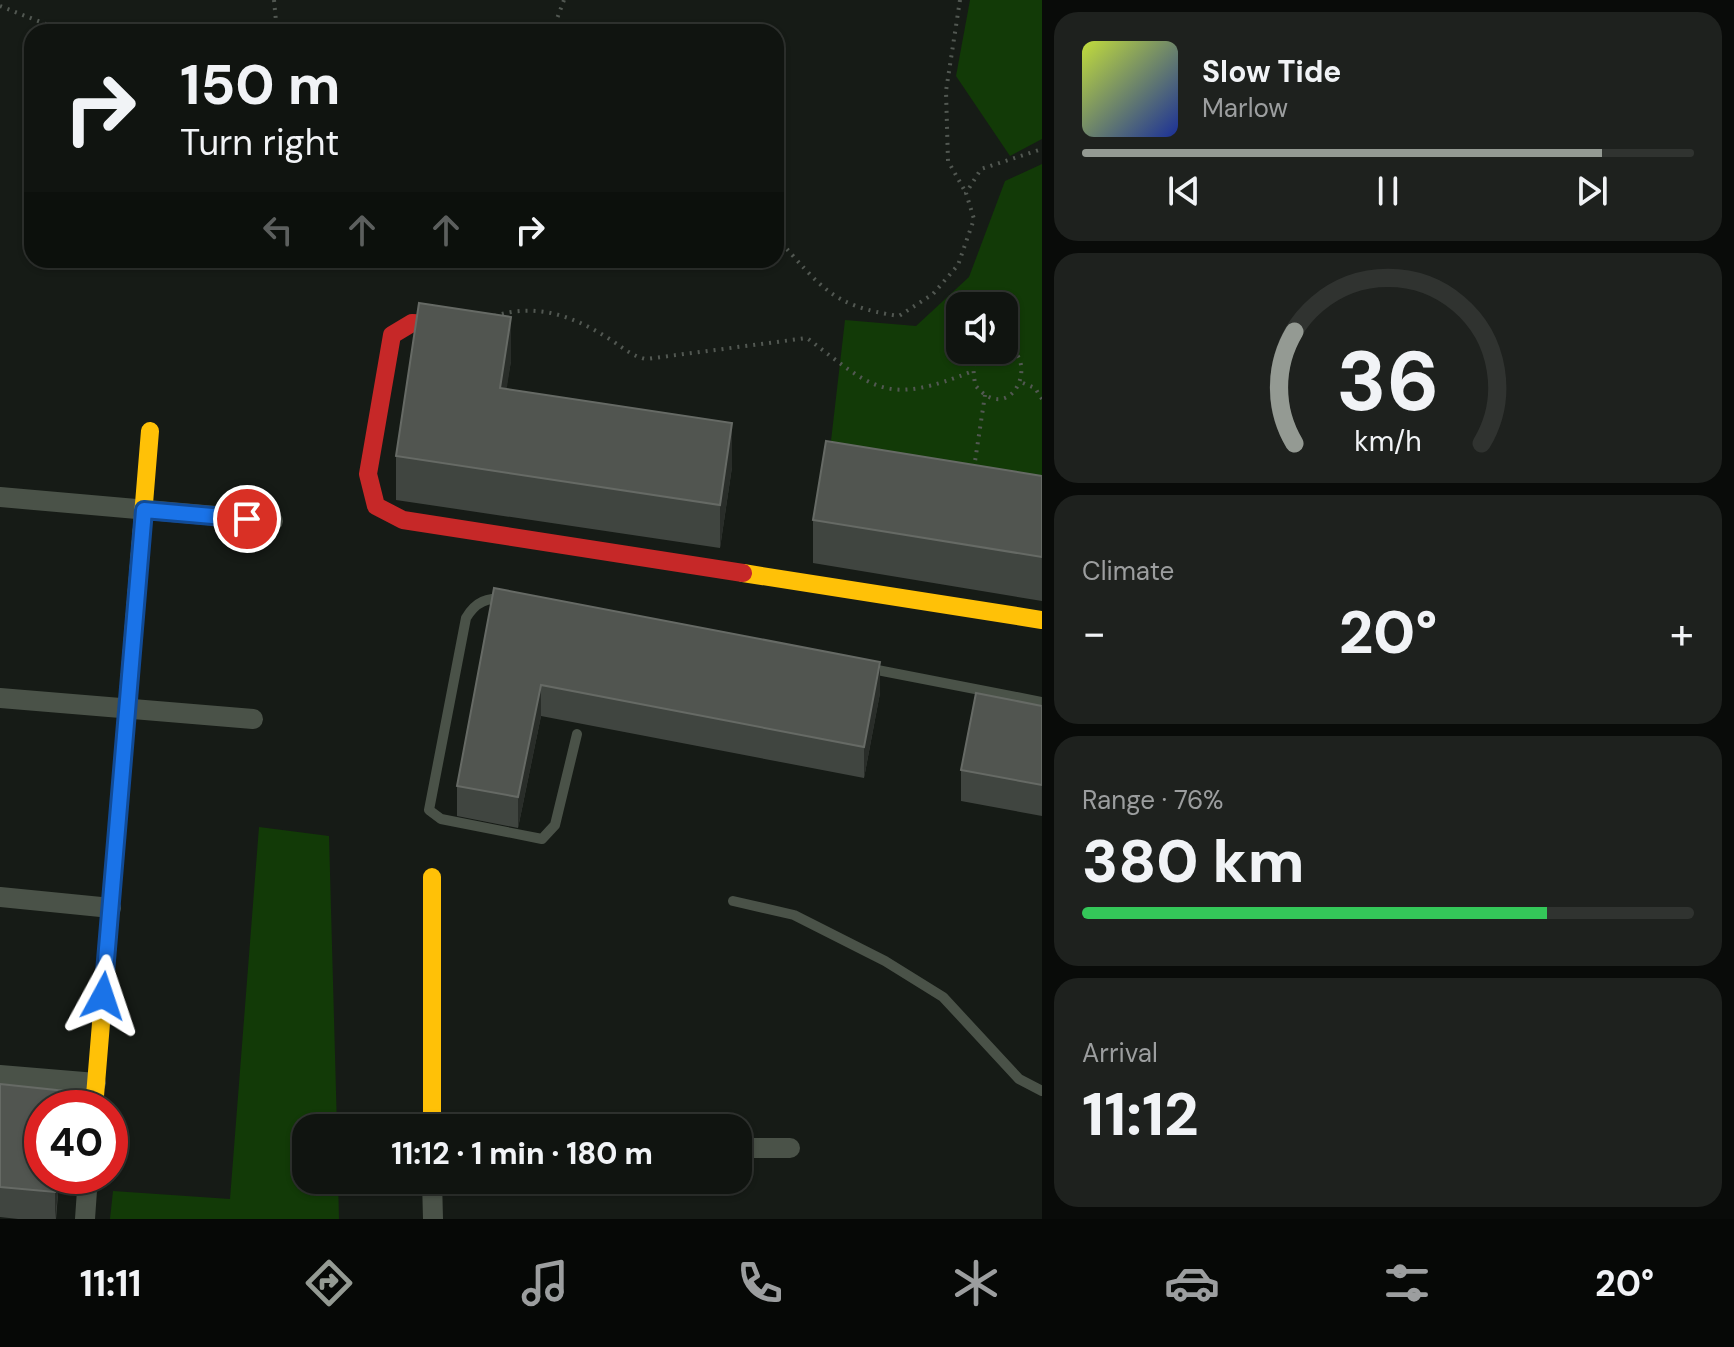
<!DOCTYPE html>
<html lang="en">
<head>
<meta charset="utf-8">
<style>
	:root { --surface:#101410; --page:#1e211e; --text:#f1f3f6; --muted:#9c9e9f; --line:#303330; --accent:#949a93 }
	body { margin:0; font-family:"DM Sans",sans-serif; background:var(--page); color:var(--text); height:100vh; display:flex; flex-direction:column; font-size:30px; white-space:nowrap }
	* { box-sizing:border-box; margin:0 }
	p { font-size:26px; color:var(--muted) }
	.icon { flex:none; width:44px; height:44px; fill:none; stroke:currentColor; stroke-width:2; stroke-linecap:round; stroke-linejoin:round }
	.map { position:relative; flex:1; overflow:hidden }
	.side { display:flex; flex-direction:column; gap:12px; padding:12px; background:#090b09; width:692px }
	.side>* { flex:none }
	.hud { position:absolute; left:24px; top:24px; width:760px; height:244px; border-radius:24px; box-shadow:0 2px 6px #0004,0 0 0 2px var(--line); background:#101410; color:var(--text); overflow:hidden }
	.controls { position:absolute; left:946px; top:292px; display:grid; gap:16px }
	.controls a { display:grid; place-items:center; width:72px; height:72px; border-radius:16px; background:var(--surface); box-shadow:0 2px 6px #0004,0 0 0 2px var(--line); font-size:40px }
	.speed { position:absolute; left:24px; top:1090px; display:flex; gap:16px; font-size:40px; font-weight:700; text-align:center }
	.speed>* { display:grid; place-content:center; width:104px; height:104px; border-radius:50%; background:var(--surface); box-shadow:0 2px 6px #0004,0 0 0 2px var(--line); line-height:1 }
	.speed .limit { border:12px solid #d22; background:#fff; color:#111 }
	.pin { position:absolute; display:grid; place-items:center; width:68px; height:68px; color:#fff; margin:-34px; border:4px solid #fff; border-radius:50%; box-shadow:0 2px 8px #0007 }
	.me { position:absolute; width:88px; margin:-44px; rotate:5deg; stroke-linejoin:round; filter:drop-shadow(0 0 6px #0008) }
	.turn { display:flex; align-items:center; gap:28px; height:168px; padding:0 24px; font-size:36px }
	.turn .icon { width:104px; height:104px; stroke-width:2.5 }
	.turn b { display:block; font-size:56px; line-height:68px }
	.lanes { display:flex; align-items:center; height:76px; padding:0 24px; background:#0003; justify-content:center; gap:40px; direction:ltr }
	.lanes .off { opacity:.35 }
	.big { font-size:60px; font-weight:800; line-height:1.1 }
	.side .card { flex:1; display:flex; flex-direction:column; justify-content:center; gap:12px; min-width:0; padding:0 28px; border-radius:24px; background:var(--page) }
	.side .dial { align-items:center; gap:0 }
	.dial svg { height:208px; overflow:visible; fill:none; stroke:var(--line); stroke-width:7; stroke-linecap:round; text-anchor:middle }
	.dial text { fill:var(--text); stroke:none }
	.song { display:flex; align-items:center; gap:24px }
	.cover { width:96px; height:96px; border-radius:12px; background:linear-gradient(135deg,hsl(70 70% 55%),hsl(230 70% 35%)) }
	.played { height:8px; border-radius:4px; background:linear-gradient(90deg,var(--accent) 85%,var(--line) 85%) }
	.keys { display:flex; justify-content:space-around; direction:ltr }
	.heat { display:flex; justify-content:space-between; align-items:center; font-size:44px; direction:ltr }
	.charge { height:12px; border-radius:6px; background:linear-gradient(90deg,#34c759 76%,var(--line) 0) }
	.trip { position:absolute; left:292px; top:1114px; width:460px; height:80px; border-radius:24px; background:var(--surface); box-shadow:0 2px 6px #0004,0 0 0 2px var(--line); font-weight:800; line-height:80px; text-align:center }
	.tabs { display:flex; height:128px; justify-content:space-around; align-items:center; background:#060806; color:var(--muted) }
	.tabs .icon { width:56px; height:56px }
	.tabs .on { color:var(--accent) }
	.tabs b { font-size:36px; color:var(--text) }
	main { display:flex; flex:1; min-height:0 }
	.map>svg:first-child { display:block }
	.green { fill:#123a07; fill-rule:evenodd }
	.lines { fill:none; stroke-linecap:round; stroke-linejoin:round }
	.path { stroke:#525852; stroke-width:4; stroke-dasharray:2 6; stroke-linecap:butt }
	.lane { stroke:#4a5248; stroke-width:10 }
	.street { stroke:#4a5248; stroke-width:20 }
	.slow { stroke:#ffc107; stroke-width:18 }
	.jam { stroke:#c62828; stroke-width:18 }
	.wall { fill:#404540 }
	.shaded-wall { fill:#292d29 }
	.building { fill:#515550; stroke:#666a65; stroke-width:2 }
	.route-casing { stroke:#114b97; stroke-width:20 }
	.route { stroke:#1a73e8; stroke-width:14 }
</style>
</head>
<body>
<main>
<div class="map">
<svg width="1042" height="1219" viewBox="0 0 1042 1219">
	<rect width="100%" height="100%" fill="#161b16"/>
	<g class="green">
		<polygon points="970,0 1042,0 1042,139 1010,156 956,76"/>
		<path d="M1042 164V519L826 484 845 320 916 326 969 277 1005 181ZM960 306H1004V350H960Z"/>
		<polygon points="259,827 329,836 337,1128 306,1128 306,1180 338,1180 339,1219 110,1219 113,1191 230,1199"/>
	</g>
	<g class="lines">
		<g class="path">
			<polyline points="274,0 277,32"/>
			<polyline points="960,0 946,91 948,161 966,193"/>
			<polyline points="0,6 66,32"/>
			<polyline points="552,32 564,0"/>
			<path d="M776 237C821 286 830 306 899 316L933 294 958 265 974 219 966 193 981 169 1042 149"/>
			<path d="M494 316C536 303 571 315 608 338 621 346 631 356 646 359L807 338C875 390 886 406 973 371"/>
			<path d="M983 350 973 366 975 385C1011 429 1042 358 1004 345"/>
			<polyline points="1023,383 1035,388 1042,399"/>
			<polyline points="974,468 985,395"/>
		</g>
		<g class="lane">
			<path d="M506 598C487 598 476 601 466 618L429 810 441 819 542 839 555 825 577 734"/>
			<polyline points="867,668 1042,702"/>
			<polyline points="733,901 794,915 885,961 943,997 1019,1079 1042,1091"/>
		</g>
		<g class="street">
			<polyline points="0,497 273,521"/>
			<polyline points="0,698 253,719"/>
			<polyline points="0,897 111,908"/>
			<polyline points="0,1075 96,1083"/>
			<polyline points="738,1148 790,1148"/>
			<polyline points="432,1180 433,1219"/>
			<polyline points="85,1219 88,1176"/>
		</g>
		<g class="slow">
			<polyline points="743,573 1042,620"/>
			<polyline points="432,877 432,1128"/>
			<polyline points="94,1108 150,431"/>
		</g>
		<polyline class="jam" points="451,325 412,323 392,335 368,474 376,506 403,520 743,573"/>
	</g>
	<g class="wall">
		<polygon points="511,361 506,389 732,467 720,548 396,500 396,456"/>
		<polygon points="1042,476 1042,601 813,563 813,520"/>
		<polygon points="494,588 880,693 864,778 541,716 518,828 457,816 457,786"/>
		<polygon points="1042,706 1042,816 961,801 961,770"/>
		<polygon points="0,1084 65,1108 56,1219 18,1219 0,1217"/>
	</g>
	<g class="shaded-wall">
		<polygon points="511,317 511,361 500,432 500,388"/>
		<polygon points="732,423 732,467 720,548 720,505"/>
		<polygon points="880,662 880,693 864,778 864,747"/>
		<polygon points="541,685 541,716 518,828 518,797"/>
		<polygon points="57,1176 60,1176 55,1219 55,1192"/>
	</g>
	<g class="building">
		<polygon points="419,303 511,317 500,388 732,423 720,505 396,456"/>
		<polygon points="826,441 1042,476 1042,557 813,520"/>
		<polygon points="494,588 880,662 864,747 541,685 518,797 457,786"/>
		<polygon points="976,693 1042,706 1042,785 961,770"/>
		<polygon points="0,1084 65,1091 63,1108 42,1108 42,1176 57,1176 55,1192 0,1187"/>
	</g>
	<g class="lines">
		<g class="route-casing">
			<polyline id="route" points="103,996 144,510 247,519"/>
		</g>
		<use href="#route" class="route"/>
	</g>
</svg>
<div class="controls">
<a><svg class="icon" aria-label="sound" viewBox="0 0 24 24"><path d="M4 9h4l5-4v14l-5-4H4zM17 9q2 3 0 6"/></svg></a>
</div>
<div class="speed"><div class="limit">40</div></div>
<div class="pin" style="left:247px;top:519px;background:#d93025"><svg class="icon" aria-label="arrive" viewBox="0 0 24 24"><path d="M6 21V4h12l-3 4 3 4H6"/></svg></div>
<svg class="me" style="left:103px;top:996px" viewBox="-20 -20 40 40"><path d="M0-17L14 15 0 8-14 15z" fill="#1a73e8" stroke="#fff" stroke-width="4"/></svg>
<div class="trip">11:12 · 1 min · 180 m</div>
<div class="hud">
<div class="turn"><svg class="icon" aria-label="right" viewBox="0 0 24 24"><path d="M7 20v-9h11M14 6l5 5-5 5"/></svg><div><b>150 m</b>Turn right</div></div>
<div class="lanes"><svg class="icon off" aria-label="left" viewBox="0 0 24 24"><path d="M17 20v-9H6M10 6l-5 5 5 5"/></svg><svg class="icon off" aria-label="ahead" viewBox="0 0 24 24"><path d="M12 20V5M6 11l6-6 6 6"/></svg><svg class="icon off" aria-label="ahead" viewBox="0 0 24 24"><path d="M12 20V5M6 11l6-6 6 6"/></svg><svg class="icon" aria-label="right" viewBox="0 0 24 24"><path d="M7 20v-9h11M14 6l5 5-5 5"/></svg></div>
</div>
</div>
<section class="side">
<div class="card">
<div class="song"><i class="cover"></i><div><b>Slow Tide</b><p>Marlow</p></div></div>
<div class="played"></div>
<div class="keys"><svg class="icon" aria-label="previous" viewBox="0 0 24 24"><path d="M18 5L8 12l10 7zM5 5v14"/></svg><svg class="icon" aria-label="pause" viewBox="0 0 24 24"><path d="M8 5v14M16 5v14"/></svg><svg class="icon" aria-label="next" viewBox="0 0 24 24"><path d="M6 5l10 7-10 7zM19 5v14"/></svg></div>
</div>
<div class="card dial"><svg viewBox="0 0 100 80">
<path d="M14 69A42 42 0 1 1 86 69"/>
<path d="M14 69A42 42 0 0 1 14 26" stroke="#949a93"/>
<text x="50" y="56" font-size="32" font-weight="700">36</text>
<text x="50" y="72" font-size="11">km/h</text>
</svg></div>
<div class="card"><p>Climate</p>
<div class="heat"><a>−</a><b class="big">20°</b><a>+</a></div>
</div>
<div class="card"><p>Range · 76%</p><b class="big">380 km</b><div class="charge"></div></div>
<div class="card"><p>Arrival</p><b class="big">11:12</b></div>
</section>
</main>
<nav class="tabs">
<b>11:11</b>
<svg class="icon on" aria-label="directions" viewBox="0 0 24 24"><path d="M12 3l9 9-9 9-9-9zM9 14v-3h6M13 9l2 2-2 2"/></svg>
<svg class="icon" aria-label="music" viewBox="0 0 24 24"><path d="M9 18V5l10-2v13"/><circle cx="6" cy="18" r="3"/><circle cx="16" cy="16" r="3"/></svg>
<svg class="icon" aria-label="phone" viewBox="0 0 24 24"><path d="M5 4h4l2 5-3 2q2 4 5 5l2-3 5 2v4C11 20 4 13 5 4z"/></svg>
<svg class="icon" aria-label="climate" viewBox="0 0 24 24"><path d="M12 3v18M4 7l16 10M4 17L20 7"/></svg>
<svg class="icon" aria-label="car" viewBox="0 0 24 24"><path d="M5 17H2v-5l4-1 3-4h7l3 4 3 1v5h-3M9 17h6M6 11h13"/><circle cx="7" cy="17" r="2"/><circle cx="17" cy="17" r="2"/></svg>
<svg class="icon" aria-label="filters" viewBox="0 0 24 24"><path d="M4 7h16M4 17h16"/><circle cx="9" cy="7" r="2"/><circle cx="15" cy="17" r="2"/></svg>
<b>20°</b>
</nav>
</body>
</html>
